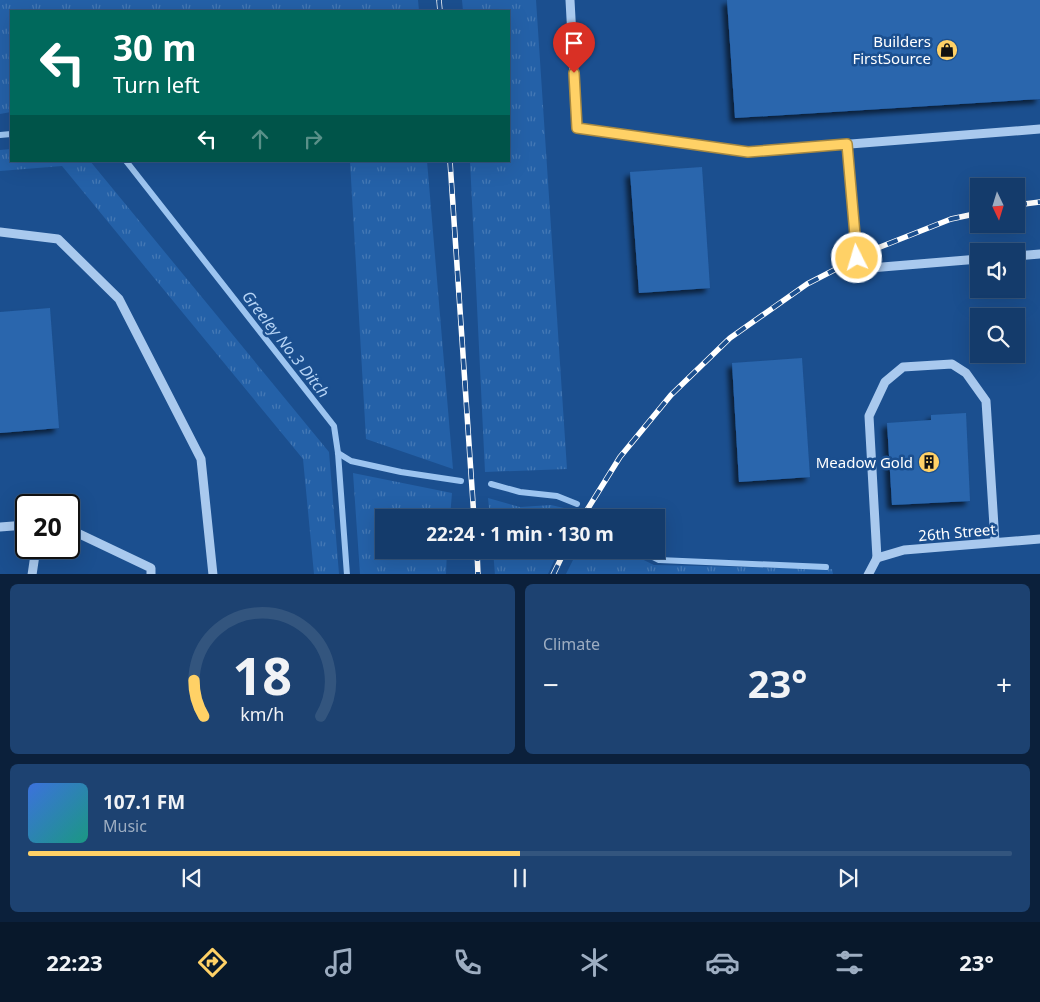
<!DOCTYPE html>
<html lang="en">
<head>
<meta charset="utf-8">
<style>
	:root { --surface:#143b6b; --page:#1d4271; --text:#f1f3f6; --muted:#9dadc1; --line:#33557e; --accent:#ffd166 }
	body { margin:0; font-family:"Noto Sans",sans-serif; background:var(--page); color:var(--text); height:100vh; display:flex; flex-direction:column; font-size:19px; white-space:nowrap }
	* { box-sizing:border-box; margin:0 }
	p { font-size:16px; color:var(--muted) }
	.icon { flex:none; width:28px; height:28px; fill:none; stroke:currentColor; stroke-width:2; stroke-linecap:round; stroke-linejoin:round }
	.map { position:relative; height:574px; overflow:hidden }
	.drawer { display:flex; flex-direction:column; gap:10px; padding:10px; background:#0b203b; flex:1 }
	.drawer>* { flex:none }
	.guide { position:absolute; left:10px; top:10px; width:500px; height:152px; border-radius:0px; box-shadow:0 5px 20px #0002,0 0 0 1px var(--line); background:#00695c; color:#fff; overflow:hidden }
	.needle { width:32px; rotate:176deg }
	.tools { position:absolute; left:970px; top:178px; display:grid; gap:10px }
	.tools a { display:grid; place-items:center; width:55px; height:55px; border-radius:0px; background:var(--surface); box-shadow:0 5px 20px #0002,0 0 0 1px var(--line); font-size:25px }
	.speed { position:absolute; left:15px; top:494px; display:flex; gap:10px; font-size:25px; font-weight:700; text-align:center }
	.speed>* { display:grid; place-content:center; width:65px; height:65px; border-radius:50%; background:var(--surface); box-shadow:0 5px 20px #0002,0 0 0 1px var(--line); line-height:1 }
	.speed .limit { border:2px solid #111; border-radius:8px; background:#fff; color:#111 }
	.pin { position:absolute; display:grid; place-items:center; width:42px; height:42px; color:#fff; margin:-51px -21px; border-radius:50% 50% 50% 0; rotate:-45deg; box-shadow:0 0 5px #0007 }
	.pin .icon { rotate:45deg }
	.me { position:absolute; width:55px; margin:-28px; rotate:355deg; stroke-linejoin:round; filter:drop-shadow(0 0 4px #0008) }
	.turn { display:flex; align-items:center; gap:18px; height:105px; padding:0 20px; font-size:22px }
	.turn .icon { width:65px; height:65px; stroke-width:2.5 }
	.turn b { display:block; font-size:35px; line-height:42px }
	.lanes { display:flex; align-items:center; height:48px; padding:0 20px; background:#0003; justify-content:center; gap:25px; direction:ltr }
	.lanes .off { opacity:.35 }
	.big { font-size:38px; font-weight:700; line-height:1.1 }
	.drawer .card { flex:1; display:flex; flex-direction:column; justify-content:center; gap:8px; min-width:0; padding:0 18px; border-radius:8px; background:var(--page) }
	.drawer .dial { align-items:center; gap:0 }
	.dial svg { height:130px; overflow:visible; fill:none; stroke:var(--line); stroke-width:7; stroke-linecap:round; text-anchor:middle }
	.dial text { fill:var(--text); stroke:none }
	.song { display:flex; align-items:center; gap:15px }
	.cover { width:60px; height:60px; border-radius:8px; background:linear-gradient(135deg,hsl(220 70% 55%),hsl(170 70% 35%)) }
	.played { height:5px; border-radius:2px; background:linear-gradient(90deg,var(--accent) 50%,var(--line) 50%) }
	.keys { display:flex; justify-content:space-around; direction:ltr }
	.heat { display:flex; justify-content:space-between; align-items:center; font-size:28px; direction:ltr }
	.drawer .tiles { flex:1; display:grid; gap:10px; grid-template-columns:1fr 1fr }
	.card:last-child { grid-column:span 2 }
	.trip { position:absolute; left:375px; top:509px; width:290px; height:50px; border-radius:0px; background:var(--surface); box-shadow:0 5px 20px #0002,0 0 0 1px var(--line); font-weight:700; line-height:50px; text-align:center }
	.menu { display:flex; height:80px; justify-content:space-around; align-items:center; background:#08182b; color:var(--muted) }
	.menu .icon { width:35px; height:35px }
	.menu .on { color:var(--accent) }
	.menu b { font-size:22px; color:var(--text) }
	.map>svg:first-child { display:block }
	.grass { fill:url(#grass-tufts) }
	.lines { fill:none; stroke-linecap:round; stroke-linejoin:round }
	.stream { stroke:#9cc4f0; stroke-width:6 }
	.building { fill:#2a66ad; filter:url(#shadow) }
	.minor { stroke:#a9c9ee; stroke-width:9 }
	.rail-casing { stroke:#fff; stroke-width:5.5 }
	.rail { stroke:#1b4f8f; stroke-width:4; stroke-dasharray:11; stroke-linecap:butt }
	.route-casing { stroke:#a68842; stroke-width:12 }
	.route { stroke:#ffd166; stroke-width:9 }
	.labels { text-anchor:middle; dominant-baseline:central; stroke-width:5; stroke-linejoin:round; paint-order:stroke }
	.poi-label { font-size:15px; fill:#fff; stroke:#1b4f8f; text-anchor:end }
	.street-label { font-size:15px; fill:#fff; stroke:#1b4f8f }
	.water-label { font-size:16px; font-style:italic; fill:#b5d3f5; stroke:#1b4f8f }
</style>
</head>
<body>
<div class="map">
<svg width="1040" height="575" viewBox="0 0 1040 575">
	<defs>
		<pattern id="grass-tufts" width="24" height="20" patternUnits="userSpaceOnUse" patternTransform="scale(1.25)"><rect width="24" height="20" fill="#2461a8"/><path d="M3 7l-1-3M5 7V3M7 7l1-3M15 17l-1-3M17 17v-4M19 17l1-3" fill="none" stroke="#4579b5"/></pattern>
		<filter id="shadow"><feDropShadow dx="-4.5" dy="4.5" stdDeviation="2.5" flood-color="#0009"/></filter>
	</defs>
	<rect width="100%" height="100%" fill="#1b4f8f"/>
	<g class="grass">
		<polygon points="0,0 418,0 419,11 11,11 11,112 0,114"/>
		<polygon points="462,0 536,0 567,469 485,472 470,161 509,161 509,11 463,11"/>
		<polygon points="11,149 11,161 90,161 329,452 339,574 314,574 303,459 62,166 0,171 0,150"/>
		<polygon points="350,161 427,161 453,469 366,439"/>
		<polygon points="353,473 452,493 450,517 384,518 384,550 447,550 446,574 360,574"/>
		<polygon points="488,498 520,507 551,505 577,511 574,517 490,517"/>
		<polygon points="493,550 559,550 548,574 495,575"/>
		<polygon points="578,550 623,550 654,565 832,569 833,574 566,574"/>
	</g>
	<g class="lines">
		<g class="stream">
			<polyline points="0,135 11,134"/>
			<polyline points="126,161 334,426 338,453 347,575"/>
			<polyline points="338,453 351,461 401,472 461,481"/>
			<polyline points="491,484 520,492 557,496 577,504"/>
			<polyline points="639,550 659,560 826,567"/>
		</g>
	</g>
	<g class="building">
		<polygon points="727,0 1040,0 1040,99 735,118"/>
		<polygon points="702,167 710,288 639,293 630,172"/>
		<polygon points="50,308 59,428 0,433 0,312"/>
		<polygon points="802,358 810,477 739,482 732,363"/>
		<polygon points="966,413 970,501 892,505 887,423 931,420 931,415"/>
	</g>
	<g class="lines">
		<g class="minor">
			<polyline points="570,0 577,128 748,152 1040,129"/>
			<polyline points="847,144 858,269 979,259"/>
			<polyline points="0,232 58,239 119,299 201,459 213,575"/>
			<polyline points="1016,256 1040,254"/>
			<polyline points="0,527 26,525"/>
			<polyline points="69,529 151,568 151,575"/>
			<polyline points="877,558 869,416 885,382 903,367 952,364 966,373 986,401 995,542"/>
			<polyline points="877,558 904,550 1040,539"/>
			<polyline points="32,575 36,548"/>
			<polyline points="868,575 877,558"/>
		</g>
		<g class="rail-casing">
			<g id="rail">
				<polyline points="439,0 440,11"/>
				<polyline points="450,161 474,518"/>
				<polyline points="1016,205 1040,202"/>
				<polyline points="582,518 620,457 671,395 730,338 807,284 875,249 951,219 979,213"/>
				<polyline points="477,550 478,575"/>
				<polyline points="553,575 565,550"/>
			</g>
		</g>
		<use href="#rail" class="rail"/>
	</g>
	<g class="lines">
		<g class="route-casing">
			<polyline id="route" points="574,73 577,128 748,152 847,144 857,258"/>
		</g>
		<use href="#route" class="route"/>
	</g>
	<defs>
		<g id="shop-disc" transform="scale(1.125)"><circle r="9.5" fill="#ffd166" stroke="#1b4f8f"/><path d="M-5-2.5h2.3a2.7 3.5 0 0 1 5.4 0H5L5.5 6h-11ZM-1.5-2.5h3a1.5 2.3 0 0 0-3 0Z" fill="#111"/></g>
		<g id="building-disc" transform="scale(1.125)"><circle r="9.5" fill="#ffd166" stroke="#1b4f8f"/><path d="M-4-6H4V6H1V3H-1V6H-4ZM-2.5-4.3h1.7v1.8h-1.7ZM.8-4.3h1.7v1.8H.8ZM-2.5-1h1.7V.8h-1.7ZM.8-1h1.7V.8H.8Z" fill="#111"/></g>
	</defs>
	<g fill-rule="evenodd">
		<use href="#shop-disc" x="947" y="50"/>
		<use href="#building-disc" x="929" y="462"/>
	</g>
	<g class="labels">
		<g class="poi-label">
			<text x="931" y="41">Builders<tspan x="931" dy="17">FirstSource</tspan></text>
			<text x="913" y="462">Meadow Gold</text>
		</g>
		<g class="street-label">
			<text transform="translate(957 532) rotate(-5)">26th Street</text>
		</g>
		<g class="water-label">
			<text transform="translate(286 344) rotate(52)">Greeley No.3 Ditch</text>
		</g>
	</g>
</svg>
<div class="tools">
<a><svg class="needle" viewBox="-14 -14 28 28"><path d="M0-13l5 13h-10z" fill="#e53935"/><path d="M0 13l5-13h-10z" fill="#9dadc1"/></svg></a>
<a><svg class="icon" aria-label="sound" viewBox="0 0 24 24"><path d="M4 9h4l5-4v14l-5-4H4zM17 9q2 3 0 6"/></svg></a>
<a><svg class="icon" aria-label="search" viewBox="0 0 24 24"><circle cx="10" cy="10" r="6"/><path d="M15 15l6 6"/></svg></a>
</div>
<div class="speed"><div class="limit">20</div></div>
<div class="pin" style="left:574px;top:73px;background:#d93025"><svg class="icon" aria-label="arrive" viewBox="0 0 24 24"><path d="M6 21V4h12l-3 4 3 4H6"/></svg></div>
<svg class="me" style="left:857px;top:258px" viewBox="-20 -20 40 40"><circle r="17" fill="#ffd166" stroke="#fff" stroke-width="3"/><path d="M0-11L8 9 0 5-8 9z" fill="#fff"/></svg>
<div class="trip">22:24 · 1 min · 130 m</div>
<div class="guide">
<div class="turn"><svg class="icon" aria-label="left" viewBox="0 0 24 24"><path d="M17 20v-9H6M10 6l-5 5 5 5"/></svg><div><b>30 m</b>Turn left</div></div>
<div class="lanes"><svg class="icon" aria-label="left" viewBox="0 0 24 24"><path d="M17 20v-9H6M10 6l-5 5 5 5"/></svg><svg class="icon off" aria-label="ahead" viewBox="0 0 24 24"><path d="M12 20V5M6 11l6-6 6 6"/></svg><svg class="icon off" aria-label="right" viewBox="0 0 24 24"><path d="M7 20v-9h11M14 6l5 5-5 5"/></svg></div>
</div>
</div>
<section class="drawer">
<div class="tiles">
<div class="card dial"><svg viewBox="0 0 100 80">
<path d="M14 69A42 42 0 1 1 86 69"/>
<path d="M14 69A42 42 0 0 1 8 47" stroke="#ffd166"/>
<text x="50" y="56" font-size="32" font-weight="700">18</text>
<text x="50" y="72" font-size="11">km/h</text>
</svg></div>
<div class="card"><p>Climate</p>
<div class="heat"><a>−</a><b class="big">23°</b><a>+</a></div>
</div>
<div class="card">
<div class="song"><i class="cover"></i><div><b>107.1 FM</b><p>Music</p></div></div>
<div class="played"></div>
<div class="keys"><svg class="icon" aria-label="previous" viewBox="0 0 24 24"><path d="M18 5L8 12l10 7zM5 5v14"/></svg><svg class="icon" aria-label="pause" viewBox="0 0 24 24"><path d="M8 5v14M16 5v14"/></svg><svg class="icon" aria-label="next" viewBox="0 0 24 24"><path d="M6 5l10 7-10 7zM19 5v14"/></svg></div>
</div>
</div>
</section>
<nav class="menu">
<b>22:23</b>
<svg class="icon on" aria-label="directions" viewBox="0 0 24 24"><path d="M12 3l9 9-9 9-9-9zM9 14v-3h6M13 9l2 2-2 2"/></svg>
<svg class="icon" aria-label="music" viewBox="0 0 24 24"><path d="M9 18V5l10-2v13"/><circle cx="6" cy="18" r="3"/><circle cx="16" cy="16" r="3"/></svg>
<svg class="icon" aria-label="phone" viewBox="0 0 24 24"><path d="M5 4h4l2 5-3 2q2 4 5 5l2-3 5 2v4C11 20 4 13 5 4z"/></svg>
<svg class="icon" aria-label="climate" viewBox="0 0 24 24"><path d="M12 3v18M4 7l16 10M4 17L20 7"/></svg>
<svg class="icon" aria-label="car" viewBox="0 0 24 24"><path d="M5 17H2v-5l4-1 3-4h7l3 4 3 1v5h-3M9 17h6M6 11h13"/><circle cx="7" cy="17" r="2"/><circle cx="17" cy="17" r="2"/></svg>
<svg class="icon" aria-label="filters" viewBox="0 0 24 24"><path d="M4 7h16M4 17h16"/><circle cx="9" cy="7" r="2"/><circle cx="15" cy="17" r="2"/></svg>
<b>23°</b>
</nav>
</body>
</html>
